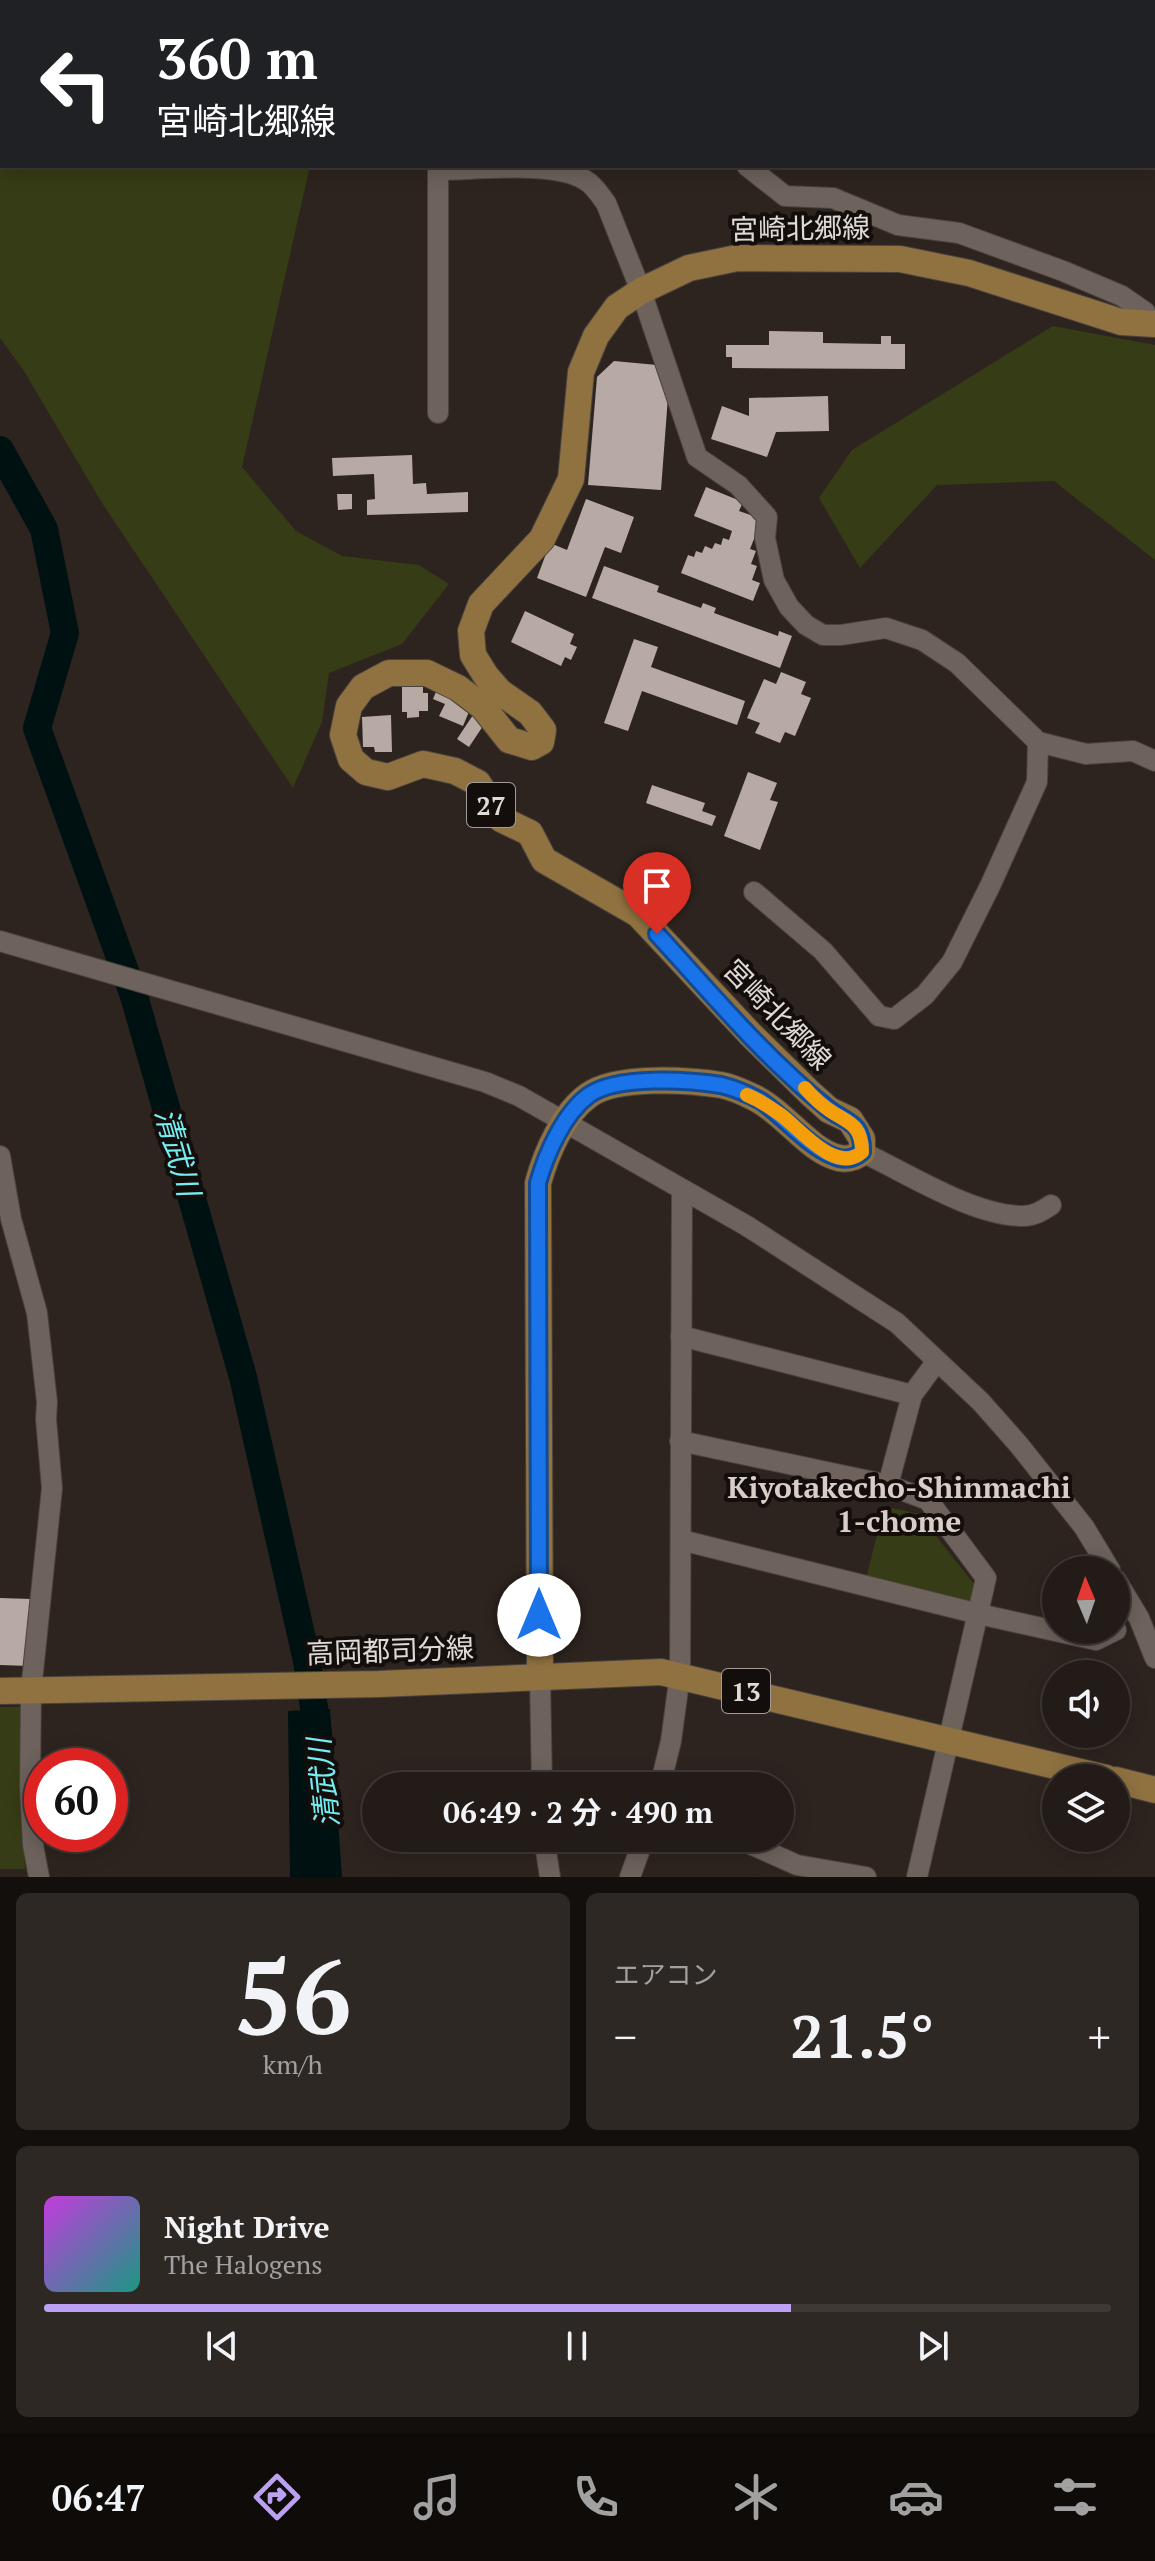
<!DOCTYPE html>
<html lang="ja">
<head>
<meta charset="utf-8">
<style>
	:root { --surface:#221b17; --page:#2e2824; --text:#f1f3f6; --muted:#a2a1a1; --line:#3f3936; --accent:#bca0f2 }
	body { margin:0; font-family:"PT Serif","Noto Sans JP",serif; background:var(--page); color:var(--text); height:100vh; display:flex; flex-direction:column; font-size:30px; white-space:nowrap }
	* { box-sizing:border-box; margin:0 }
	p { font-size:26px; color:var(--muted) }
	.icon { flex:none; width:44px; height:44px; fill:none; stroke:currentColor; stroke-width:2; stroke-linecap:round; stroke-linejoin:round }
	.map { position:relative; height:1877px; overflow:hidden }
	.side { display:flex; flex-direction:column; gap:16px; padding:16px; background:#130f0d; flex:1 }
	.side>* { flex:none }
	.top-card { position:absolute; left:0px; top:0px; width:1156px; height:168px; box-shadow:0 4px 20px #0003,0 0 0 2px var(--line); background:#202124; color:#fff; overflow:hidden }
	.needle { width:52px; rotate:358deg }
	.controls { position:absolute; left:1042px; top:1556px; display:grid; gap:16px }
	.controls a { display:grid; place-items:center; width:88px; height:88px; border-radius:50%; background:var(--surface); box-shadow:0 4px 20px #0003,0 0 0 2px var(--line); font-size:40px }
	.speed { position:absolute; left:24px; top:1748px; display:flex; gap:16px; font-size:40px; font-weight:700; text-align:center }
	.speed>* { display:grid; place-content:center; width:104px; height:104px; border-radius:50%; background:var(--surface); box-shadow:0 4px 20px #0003,0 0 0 2px var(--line); line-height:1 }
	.speed .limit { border:12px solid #d22; background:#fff; color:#111 }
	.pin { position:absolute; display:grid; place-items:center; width:68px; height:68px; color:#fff; margin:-82px -34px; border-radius:50% 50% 50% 0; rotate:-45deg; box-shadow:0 0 8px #0007 }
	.pin .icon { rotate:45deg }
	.me { position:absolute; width:88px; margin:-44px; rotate:0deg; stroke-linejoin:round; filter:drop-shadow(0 0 6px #0008) }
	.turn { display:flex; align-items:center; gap:28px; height:168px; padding:0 24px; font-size:36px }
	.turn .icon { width:104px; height:104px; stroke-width:2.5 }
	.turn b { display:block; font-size:56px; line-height:68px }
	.big { font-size:60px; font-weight:700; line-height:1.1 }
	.side .widget { flex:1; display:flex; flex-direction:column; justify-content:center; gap:12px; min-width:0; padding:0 28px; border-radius:12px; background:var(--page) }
	.side .dial { align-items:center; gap:0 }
	.dial b { font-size:104px; line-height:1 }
	.song { display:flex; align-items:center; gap:24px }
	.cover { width:96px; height:96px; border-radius:12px; background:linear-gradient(135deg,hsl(290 70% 55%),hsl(170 70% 35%)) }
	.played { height:8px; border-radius:4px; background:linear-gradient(90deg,var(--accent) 70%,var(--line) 70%) }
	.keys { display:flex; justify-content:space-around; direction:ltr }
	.heat { display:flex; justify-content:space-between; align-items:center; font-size:44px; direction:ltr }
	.side .tiles { flex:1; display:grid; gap:16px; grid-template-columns:1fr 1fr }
	.widget:last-child { grid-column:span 2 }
	.trip { position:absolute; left:362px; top:1772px; width:432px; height:80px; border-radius:40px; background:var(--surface); box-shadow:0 4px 20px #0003,0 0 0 2px var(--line); font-weight:700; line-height:80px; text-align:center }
	.menu { display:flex; height:128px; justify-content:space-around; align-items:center; background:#0e0b09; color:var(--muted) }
	.menu .icon { width:56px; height:56px }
	.menu .active { color:var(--accent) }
	.menu b { font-size:36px; color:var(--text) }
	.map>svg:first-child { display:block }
	.green { fill:#363c15 }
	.water { fill:#001112 }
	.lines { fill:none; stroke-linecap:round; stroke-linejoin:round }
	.river { stroke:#001112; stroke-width:28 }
	.building { fill:#b7aaa4 }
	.minor-casing { stroke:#4b423e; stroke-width:22 }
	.major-casing { stroke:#4b423e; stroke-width:28 }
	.minor { stroke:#6d625c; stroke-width:20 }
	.major { stroke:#8f7240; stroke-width:26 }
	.route-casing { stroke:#114b97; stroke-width:20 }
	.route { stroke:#1a73e8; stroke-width:14 }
	.slow { stroke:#f59e0b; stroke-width:14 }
	.labels { text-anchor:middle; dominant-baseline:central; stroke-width:8; stroke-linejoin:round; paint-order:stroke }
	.shield { fill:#130e0c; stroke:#a29c99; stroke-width:2 }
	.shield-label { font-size:26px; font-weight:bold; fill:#e0d9d6 }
	.street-label { font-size:28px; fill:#e0d9d6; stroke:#130e0c }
	.water-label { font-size:30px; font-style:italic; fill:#75eef2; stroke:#130e0c }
	.neighbourhood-label { font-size:30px; font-weight:bold; fill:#daccc6; stroke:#130e0c }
</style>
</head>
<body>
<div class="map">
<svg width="1155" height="1877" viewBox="0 0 1155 1877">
	<rect width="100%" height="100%" fill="#2e241f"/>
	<g class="green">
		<polygon points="0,45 2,166 310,166 242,467 296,531 342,556 419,565 449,584 402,644 329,673 322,722 293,788 102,503 24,371 0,338"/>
		<polygon points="1053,326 1155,345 1155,560 1054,481 937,485 860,568 819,498 852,450"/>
		<polygon points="884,1506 919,1514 977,1588 973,1607 866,1579"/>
		<polygon points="0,1707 20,1707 25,1869 0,1869"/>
	</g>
	<polygon class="water" points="330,1709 342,1877 290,1877 288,1711"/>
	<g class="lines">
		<polyline class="river" points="0,450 44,529 65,633 37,728 134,996 243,1377 307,1661 320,1748"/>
	</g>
	<g class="building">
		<polygon points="769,331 823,332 823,343 881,344 881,336 891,336 891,344 905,344 905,369 732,368 732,357 726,357 726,345 769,345"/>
		<polygon points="614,361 657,365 669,383 661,490 588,485 597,377"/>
		<polygon points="828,396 829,431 776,432 767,457 711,439 722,406 749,416 749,398"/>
		<polygon points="412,455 413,484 426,483 427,494 468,492 468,512 367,515 367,500 375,499 374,474 333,476 332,458"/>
		<polygon points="706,487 743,502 739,511 762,519 750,549 756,551 751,564 757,566 752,580 760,583 753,601 681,573 688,555 694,557 696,551 702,553 705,546 712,549 715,543 721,545 723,538 729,540 732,531 694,516"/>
		<polygon points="337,494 352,494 352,509 338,510"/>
		<polygon points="586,499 634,517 621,553 605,547 586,597 537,578 550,543 567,550"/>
		<polygon points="604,566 659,586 657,592 701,608 703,603 716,608 714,613 778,636 779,631 792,636 780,668 592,598"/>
		<polygon points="525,611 574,634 570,644 577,647 571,660 565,657 561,666 511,642"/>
		<polygon points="634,639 658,647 651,667 745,701 737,725 642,691 628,731 604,723"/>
		<polygon points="781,672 806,682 801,694 811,698 795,736 785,732 780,743 755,733 760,723 747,718 764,679 776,684"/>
		<polygon points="402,685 423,685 423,693 428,693 428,711 419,711 419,717 407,718 407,712 402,712"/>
		<polygon points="438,687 473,702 463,726 439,716 445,704 433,699"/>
		<polygon points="475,712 487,720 469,747 457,739"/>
		<polygon points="391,715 392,752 375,752 374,747 363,747 362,717"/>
		<polygon points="748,772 777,783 770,800 778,802 760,850 724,836"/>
		<polygon points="652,785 705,803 702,811 716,816 712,826 646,803"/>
		<polygon points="0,1598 31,1599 29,1666 0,1665"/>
	</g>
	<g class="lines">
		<g class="minor-casing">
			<g id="minor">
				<polyline points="475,0 482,2"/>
				<polyline points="439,2 439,0"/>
				<polyline points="438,166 438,413"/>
				<polyline points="747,166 785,196 833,198 898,225 959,233 1063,271 1122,296 1145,312 1149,324"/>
				<path d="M438 170C475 170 555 160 585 180 594 185 600 195 606 203L641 291 697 457 738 485 767 517 765 538 774 580 789 607 806 625 823 635H841L886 628 922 640 957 663 1038 742 1086 754 1133 751 1155 761"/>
				<polyline points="754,892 823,951 879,1016 894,1019 925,995 952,962 990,886 1037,782 1038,742"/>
				<polyline points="0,941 485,1082 519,1096 747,1226 897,1323 981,1402 1019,1445 1084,1527 1110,1570"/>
				<path d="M862 1152C907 1173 973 1216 1023 1216 1034 1216 1042 1211 1051 1205"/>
				<polyline points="0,1156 11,1219 37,1313 47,1402 46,1419 52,1488 31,1691 30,1786 33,1845 39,1877"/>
				<polyline points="681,1336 912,1395"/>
				<polyline points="680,1441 888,1485 928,1500 986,1578 917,1877"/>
				<polyline points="888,1485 912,1395 937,1361"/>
				<polyline points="681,1540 979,1614 1096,1640 1116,1630"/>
				<polyline points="1116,1580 1139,1618 1155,1658"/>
				<polyline points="540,1677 542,1786"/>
				<polyline points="660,1786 671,1741 680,1674 682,1190"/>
				<polyline points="544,1838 550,1877"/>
				<polyline points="737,1838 797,1865 866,1877"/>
				<polyline points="630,1877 644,1838"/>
			</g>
		</g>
		<g class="major-casing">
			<g id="major">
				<path d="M540 1677 538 1183C546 1154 563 1113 589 1095 617 1075 689 1080 721 1085 732 1087 745 1093 755 1098 785 1113 809 1151 839 1158 848 1160 856 1157 862 1152V1139L850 1120 829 1110 810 1093 750 1034 638 914 544 860 530 833 501 819 478 783 455 771 423 764 388 777 366 772 351 759 343 735 349 706 363 687 389 673H427L458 688 483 707 509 740 532 747 541 742 543 730 530 713 500 692 486 676 473 655 471 631 481 604 542 539 571 479 581 372 596 336 617 307 641 291 689 268 737 258 900 259 969 273 1121 322 1155 324"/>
				<polyline points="0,1691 379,1684 661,1672 1106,1778"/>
				<polyline points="1116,1780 1155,1790"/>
			</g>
		</g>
		<use href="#minor" class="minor"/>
		<use href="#major" class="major"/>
	</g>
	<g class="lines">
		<g class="route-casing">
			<path id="route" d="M539 1615 538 1183C546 1154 564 1113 589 1095 617 1075 689 1080 721 1085 734 1088 750 1095 761 1101 785 1117 812 1151 839 1158 848 1160 856 1157 862 1152 863 1120 845 1123 826 1107 764 1057 711 993 657 934"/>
		</g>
		<use href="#route" class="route"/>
		<path class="slow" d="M747 1095C759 1100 770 1107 781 1115 800 1129 836 1175 862 1152 862 1124 848 1123 829 1110 820 1104 812 1096 805 1088"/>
	</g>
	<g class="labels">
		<g class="shield">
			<rect x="467" y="783" width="48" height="44" rx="6"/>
			<rect x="722" y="1669" width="48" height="44" rx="6"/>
		</g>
		<g class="shield-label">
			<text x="491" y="805">27</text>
			<text x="746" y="1691">13</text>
		</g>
		<g class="street-label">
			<text transform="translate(800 228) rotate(-1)">宮崎北郷線</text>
			<text transform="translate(778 1014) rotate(46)">宮崎北郷線</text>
			<text transform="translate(390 1650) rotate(-2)">高岡都司分線</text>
		</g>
		<g class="water-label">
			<text transform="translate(178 1152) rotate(74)">清武川</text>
			<text transform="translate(323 1783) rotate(-96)">清武川</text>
		</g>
		<g class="neighbourhood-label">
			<text x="899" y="1487">Kiyotakecho-Shinmachi<tspan x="899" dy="34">1-chome</tspan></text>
		</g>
	</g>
</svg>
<div class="controls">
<a><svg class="needle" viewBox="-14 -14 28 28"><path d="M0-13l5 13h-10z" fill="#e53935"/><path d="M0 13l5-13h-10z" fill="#a2a1a1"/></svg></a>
<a><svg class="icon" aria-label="sound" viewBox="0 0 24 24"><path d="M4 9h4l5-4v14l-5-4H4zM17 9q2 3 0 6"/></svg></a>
<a><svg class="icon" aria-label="layers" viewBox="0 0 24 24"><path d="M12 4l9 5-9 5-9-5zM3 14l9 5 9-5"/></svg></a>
</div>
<div class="speed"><div class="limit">60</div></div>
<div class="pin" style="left:657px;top:934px;background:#d93025"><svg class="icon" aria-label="arrive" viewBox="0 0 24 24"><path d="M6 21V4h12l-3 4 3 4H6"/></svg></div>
<svg class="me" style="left:539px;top:1615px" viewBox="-20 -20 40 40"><circle r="19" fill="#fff"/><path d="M0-13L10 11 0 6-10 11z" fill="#1a73e8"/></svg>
<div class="trip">06:49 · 2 分 · 490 m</div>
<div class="top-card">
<div class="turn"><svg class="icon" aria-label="left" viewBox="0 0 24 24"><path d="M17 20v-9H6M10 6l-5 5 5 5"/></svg><div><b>360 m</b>宮崎北郷線</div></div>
</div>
</div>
<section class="side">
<div class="tiles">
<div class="widget dial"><b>56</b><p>km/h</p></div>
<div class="widget"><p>エアコン</p>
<div class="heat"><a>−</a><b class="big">21.5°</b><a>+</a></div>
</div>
<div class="widget">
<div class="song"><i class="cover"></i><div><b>Night Drive</b><p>The Halogens</p></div></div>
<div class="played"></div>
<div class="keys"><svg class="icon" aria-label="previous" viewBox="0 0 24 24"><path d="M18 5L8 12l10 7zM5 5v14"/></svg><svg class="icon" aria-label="pause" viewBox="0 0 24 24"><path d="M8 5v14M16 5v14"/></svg><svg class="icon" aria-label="next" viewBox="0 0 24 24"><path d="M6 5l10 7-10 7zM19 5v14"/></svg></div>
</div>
</div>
</section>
<nav class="menu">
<b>06:47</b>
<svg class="icon active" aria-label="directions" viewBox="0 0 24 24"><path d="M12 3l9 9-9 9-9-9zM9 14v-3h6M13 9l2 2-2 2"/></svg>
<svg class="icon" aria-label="music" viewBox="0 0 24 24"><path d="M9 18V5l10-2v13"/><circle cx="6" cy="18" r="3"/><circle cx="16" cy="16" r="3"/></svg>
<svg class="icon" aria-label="phone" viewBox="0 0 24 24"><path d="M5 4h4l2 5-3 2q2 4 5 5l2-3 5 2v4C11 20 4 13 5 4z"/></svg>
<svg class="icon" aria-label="climate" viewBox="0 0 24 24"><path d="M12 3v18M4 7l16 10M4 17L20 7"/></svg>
<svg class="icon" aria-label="car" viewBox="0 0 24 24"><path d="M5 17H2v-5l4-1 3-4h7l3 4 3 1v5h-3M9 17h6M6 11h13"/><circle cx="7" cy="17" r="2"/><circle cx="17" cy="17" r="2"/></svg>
<svg class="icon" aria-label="filters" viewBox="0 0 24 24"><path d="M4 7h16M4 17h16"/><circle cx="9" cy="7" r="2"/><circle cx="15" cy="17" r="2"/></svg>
</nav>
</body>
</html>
